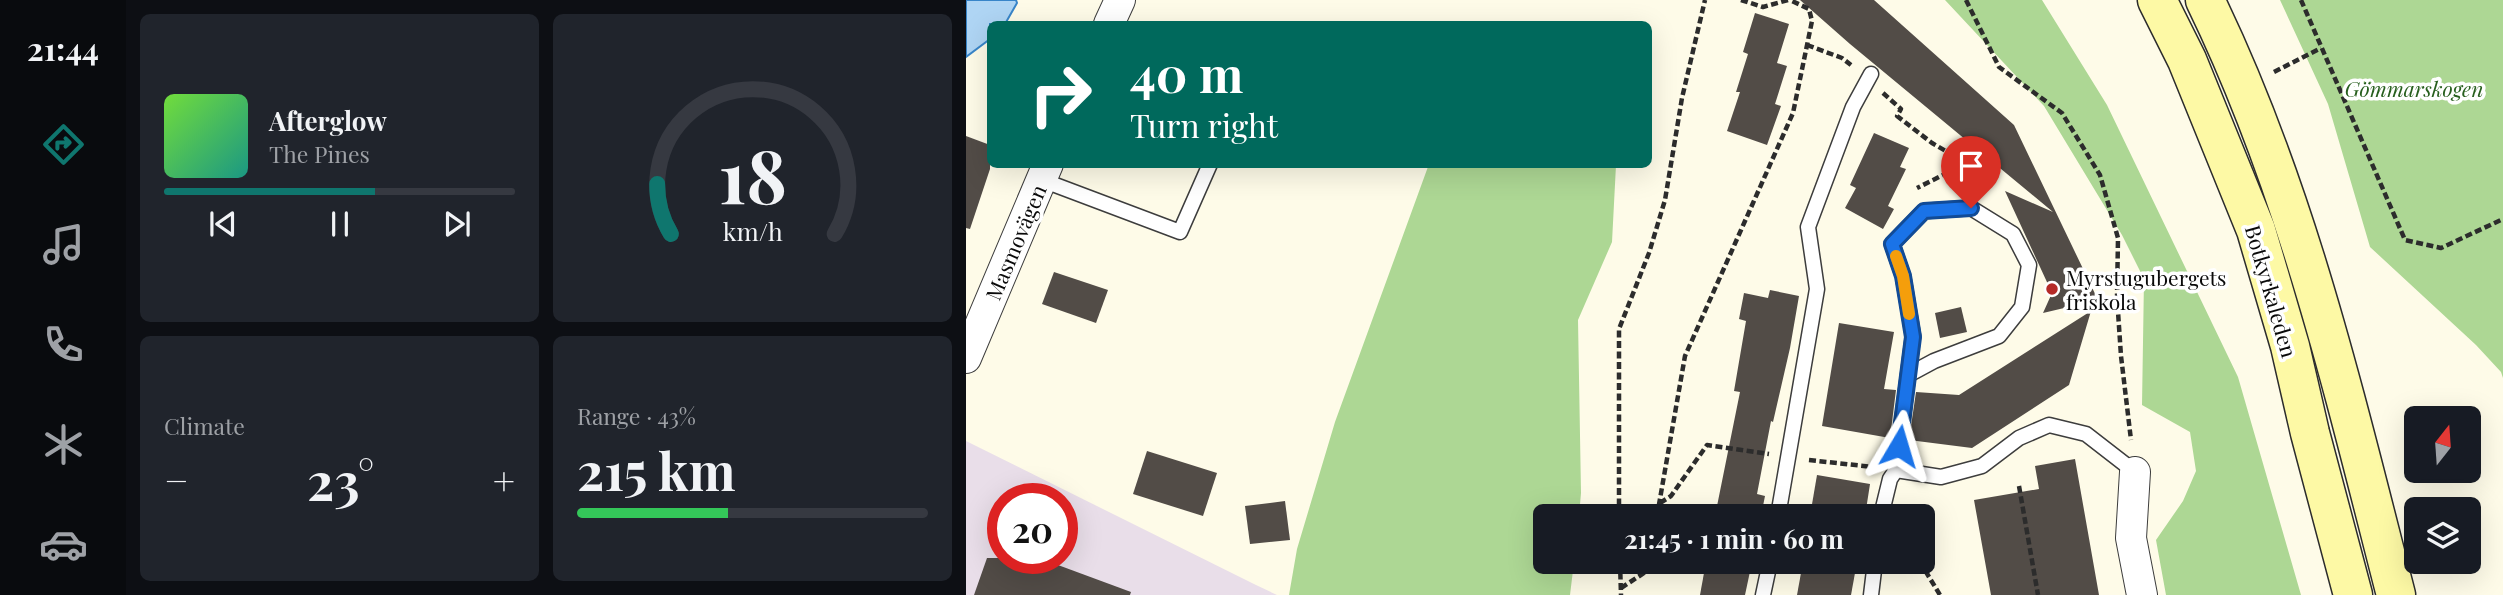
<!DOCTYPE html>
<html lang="en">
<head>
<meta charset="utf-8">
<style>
	:root { --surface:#171b24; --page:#20242c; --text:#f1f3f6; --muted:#9ea1a6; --line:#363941; --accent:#0f766e }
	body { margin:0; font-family:"Playfair Display",serif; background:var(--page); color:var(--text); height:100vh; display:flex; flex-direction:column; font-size:26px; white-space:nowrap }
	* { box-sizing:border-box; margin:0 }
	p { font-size:23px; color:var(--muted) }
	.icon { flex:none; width:38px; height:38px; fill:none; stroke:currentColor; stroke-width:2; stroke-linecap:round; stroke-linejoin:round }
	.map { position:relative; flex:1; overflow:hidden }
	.drawer { display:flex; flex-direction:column; gap:14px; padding:14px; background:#0d0f14; width:840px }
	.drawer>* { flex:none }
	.top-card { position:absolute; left:21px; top:21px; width:665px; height:147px; border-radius:10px; box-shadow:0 7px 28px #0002; background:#00695c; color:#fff; overflow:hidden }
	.needle { width:46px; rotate:17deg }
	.buttons { position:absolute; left:1438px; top:406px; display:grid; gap:14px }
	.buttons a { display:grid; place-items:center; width:77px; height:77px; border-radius:10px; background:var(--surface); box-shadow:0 7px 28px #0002; font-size:35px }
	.speed { position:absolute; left:21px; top:483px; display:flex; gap:14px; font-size:35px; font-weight:700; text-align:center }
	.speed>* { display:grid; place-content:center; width:91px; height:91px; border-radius:50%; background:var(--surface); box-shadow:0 7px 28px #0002; line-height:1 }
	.speed .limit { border:10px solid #d22; background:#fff; color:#111 }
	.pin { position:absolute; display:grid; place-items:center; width:60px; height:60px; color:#fff; margin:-72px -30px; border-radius:50% 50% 50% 0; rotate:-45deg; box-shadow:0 0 7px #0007 }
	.pin .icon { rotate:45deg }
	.me { position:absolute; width:77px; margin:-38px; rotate:7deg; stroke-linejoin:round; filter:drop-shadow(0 0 5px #0008) }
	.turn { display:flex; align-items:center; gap:24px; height:147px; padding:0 28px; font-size:32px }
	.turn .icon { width:91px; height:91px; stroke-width:2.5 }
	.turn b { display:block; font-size:49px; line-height:60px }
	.big { font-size:52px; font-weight:700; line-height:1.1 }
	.drawer .tile { flex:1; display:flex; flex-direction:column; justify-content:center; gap:10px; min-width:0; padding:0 24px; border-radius:10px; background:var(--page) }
	.drawer .dial { align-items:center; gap:0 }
	.dial svg { height:182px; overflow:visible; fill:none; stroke:var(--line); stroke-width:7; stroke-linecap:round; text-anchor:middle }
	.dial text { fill:var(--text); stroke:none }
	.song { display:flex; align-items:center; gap:21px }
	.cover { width:84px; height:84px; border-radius:10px; background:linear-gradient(135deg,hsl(100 70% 55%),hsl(170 70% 35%)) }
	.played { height:7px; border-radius:4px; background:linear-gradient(90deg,var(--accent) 60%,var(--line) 60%) }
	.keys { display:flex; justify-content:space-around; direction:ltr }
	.heat { display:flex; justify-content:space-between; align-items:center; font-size:38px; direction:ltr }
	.charge { height:10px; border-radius:5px; background:linear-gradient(90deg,#34c759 43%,var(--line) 0) }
	.drawer .tiles { flex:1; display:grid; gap:14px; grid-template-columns:repeat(2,1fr) }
	.trip { position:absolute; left:567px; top:504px; width:402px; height:70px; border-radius:10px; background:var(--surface); box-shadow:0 7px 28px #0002; font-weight:700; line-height:70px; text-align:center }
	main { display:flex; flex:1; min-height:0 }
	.menu { display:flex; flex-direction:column; width:126px; justify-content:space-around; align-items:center; background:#090b0e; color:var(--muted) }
	.menu .icon { width:49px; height:49px }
	.menu .current { color:var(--accent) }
	.menu b { font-size:32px; color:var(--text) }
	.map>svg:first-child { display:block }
	.industrial { fill:#e9dee9; fill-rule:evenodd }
	.forest { fill:#add794 }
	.water { fill:#afd5f4; stroke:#3885c9; stroke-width:2 }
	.building { fill:#524c47 }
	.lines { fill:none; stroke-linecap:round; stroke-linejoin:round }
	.lane-casing { stroke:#3d3d3d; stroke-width:17 }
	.street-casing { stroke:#3d3d3d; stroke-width:32 }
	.secondary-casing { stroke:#2c2c2c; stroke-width:41 }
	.path { stroke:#2c2c2c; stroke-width:4.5; stroke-dasharray:7 3.5; stroke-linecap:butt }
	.lane { stroke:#fff; stroke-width:14 }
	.street { stroke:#fff; stroke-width:30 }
	.secondary { stroke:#fdf9a5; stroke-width:38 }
	.route-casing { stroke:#114b97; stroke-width:18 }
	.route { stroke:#1a73e8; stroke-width:12 }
	.slow { stroke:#f59e0b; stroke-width:12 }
	.poi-dot { fill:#b52a27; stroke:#fff; stroke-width:2.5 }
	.labels { text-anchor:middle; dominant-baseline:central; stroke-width:7; stroke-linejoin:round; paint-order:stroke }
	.park-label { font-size:21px; font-style:italic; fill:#275f1e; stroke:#fff }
	.street-label { font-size:21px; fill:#0a0a0a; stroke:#fff }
	.poi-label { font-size:21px; fill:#0a0a0a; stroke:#fff; text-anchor:start }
</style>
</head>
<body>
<main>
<nav class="menu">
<b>21:44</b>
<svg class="icon current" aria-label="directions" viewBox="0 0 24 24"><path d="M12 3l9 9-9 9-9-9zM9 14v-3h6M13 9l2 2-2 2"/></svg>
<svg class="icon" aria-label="music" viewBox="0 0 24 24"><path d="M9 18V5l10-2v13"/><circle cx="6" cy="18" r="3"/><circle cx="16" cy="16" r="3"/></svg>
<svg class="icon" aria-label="phone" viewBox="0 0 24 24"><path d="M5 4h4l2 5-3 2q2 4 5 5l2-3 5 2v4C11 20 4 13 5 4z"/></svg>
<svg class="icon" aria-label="climate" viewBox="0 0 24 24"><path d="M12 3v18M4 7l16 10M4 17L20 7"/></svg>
<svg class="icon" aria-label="car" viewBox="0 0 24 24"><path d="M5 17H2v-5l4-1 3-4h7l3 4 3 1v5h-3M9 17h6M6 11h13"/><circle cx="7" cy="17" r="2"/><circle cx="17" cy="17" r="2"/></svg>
</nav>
<section class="drawer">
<div class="tiles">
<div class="tile">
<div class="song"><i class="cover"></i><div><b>Afterglow</b><p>The Pines</p></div></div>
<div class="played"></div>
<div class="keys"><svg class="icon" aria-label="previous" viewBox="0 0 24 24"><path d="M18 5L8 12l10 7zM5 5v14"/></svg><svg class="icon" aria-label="pause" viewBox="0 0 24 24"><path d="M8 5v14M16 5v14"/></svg><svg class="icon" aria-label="next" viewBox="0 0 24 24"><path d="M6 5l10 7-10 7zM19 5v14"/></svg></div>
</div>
<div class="tile dial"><svg viewBox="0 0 100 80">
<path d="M14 69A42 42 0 1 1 86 69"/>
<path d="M14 69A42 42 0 0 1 8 47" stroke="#0f766e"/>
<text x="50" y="56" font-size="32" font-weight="700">18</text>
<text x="50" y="72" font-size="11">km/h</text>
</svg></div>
<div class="tile"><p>Climate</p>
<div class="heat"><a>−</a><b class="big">23°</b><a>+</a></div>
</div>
<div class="tile"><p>Range · 43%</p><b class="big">215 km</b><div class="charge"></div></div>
</div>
</section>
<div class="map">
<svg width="1537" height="595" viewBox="0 0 1537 595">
	<rect width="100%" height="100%" fill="#fefbe8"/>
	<path class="industrial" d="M0 441 290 585 311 595H0ZM37 499H96V558H37Z"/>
	<g class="forest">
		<polygon points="979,0 1076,0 1141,105 1272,377 1335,595 1200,595 1190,540 1217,501 1230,471 1224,432 1176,405 1178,279 1156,235 1078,106"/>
		<polygon points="1314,0 1537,0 1537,378 1535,372 1510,345 1404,247 1362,104"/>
		<polygon points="463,164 650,165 646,242 612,320 615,493 613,516 579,516 579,562 608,562 604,595 323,595 331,549 369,422"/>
	</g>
	<polygon class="water" points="0,0 50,0 51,3 39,24 24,24 24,39 0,57"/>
	<g class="building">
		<polygon points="834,0 908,0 1048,125 1132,300 1077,313 1086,293 1039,191 1087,212 884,44"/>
		<polygon points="789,13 823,24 811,63 821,66 809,104 815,106 801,145 761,131 774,92 770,92 782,54 777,52"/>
		<polygon points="908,133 943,148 934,167 940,169 922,206 928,209 917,229 879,208 890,188 884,185"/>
		<polygon points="0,136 24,145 24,169 4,229 0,228"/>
		<polygon points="88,272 142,290 130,323 76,304"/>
		<polygon points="804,290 833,296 824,348 807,422 805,421 791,494 799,496 795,516 749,516 774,392 768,391 780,321 773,319 778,293 802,298"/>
		<polygon points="995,307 1001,332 974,338 969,313"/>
		<polygon points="1125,311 1103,385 1006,448 943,440 950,392 993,395"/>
		<polygon points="873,323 928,332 918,389 930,390 924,438 856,426"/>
		<polygon points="181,451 251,473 237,516 167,494"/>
		<polygon points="1109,459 1133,595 1025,595 1008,500 1073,489 1069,466"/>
		<polygon points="851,475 904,484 899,516 844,516"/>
		<polygon points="319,501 324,540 284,544 279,506"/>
		<polygon points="21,558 73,558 165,592 164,595 8,595"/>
		<polygon points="740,562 786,562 779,595 734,595"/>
		<polygon points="837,562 891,562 885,595 831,595"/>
	</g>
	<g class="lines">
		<g class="lane-casing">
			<g id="lane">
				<polyline points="76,180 214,232 244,164"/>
				<polyline points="930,470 975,477 1016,466 1053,438 1083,425 1120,434 1169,472"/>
				<polyline points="812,516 851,289 842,227 887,107 905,74"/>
				<polyline points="915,516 924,479 930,470 947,336 937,276 926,244 958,211 1005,208 1047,234 1063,265 1056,307 1033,336 968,361 942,375"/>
				<polyline points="797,595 804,562"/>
				<polyline points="905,595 909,562"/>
			</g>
		</g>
		<g class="street-casing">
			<g id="street">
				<polyline points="143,24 154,0"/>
				<polyline points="0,358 82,164"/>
				<polyline points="1169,472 1165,538 1176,595"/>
			</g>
		</g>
		<g class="secondary-casing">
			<g id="secondary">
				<polyline points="1191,0 1221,60 1290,230 1324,346 1344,433 1387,595"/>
				<path d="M1239 0C1331 189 1378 393 1430 595"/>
			</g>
		</g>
		<g class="path">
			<polyline points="775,0 797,7 822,0"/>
			<polyline points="1000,0 1033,67 1096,113 1134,175 1152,238 1151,297 1155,356 1165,440"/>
			<polyline points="1335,0 1439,240 1475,248 1537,219"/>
			<polyline points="841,45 876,58 885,65"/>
			<polyline points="1308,72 1355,48"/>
			<polyline points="917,93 935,109 931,116 966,143 985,154 979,174 951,188"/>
			<polyline points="843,460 907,467"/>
			<polyline points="1053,486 1072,595"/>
			<polyline points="694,503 705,496 741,445 803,454"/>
			<polyline points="653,516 653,329 683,253 699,200 716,98 739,0"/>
			<polyline points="691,516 719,356 827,113 846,21 843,9 824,0"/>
			<polyline points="654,562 655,595"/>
			<polyline points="954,562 974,595"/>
			<polyline points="655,588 681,571 683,562"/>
		</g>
		<use href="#lane" class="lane"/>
		<use href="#street" class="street"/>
		<use href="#secondary" class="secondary"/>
	</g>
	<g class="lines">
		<g class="route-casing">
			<polyline id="route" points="933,446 947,337 937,276 926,244 958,211 1005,208"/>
		</g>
		<use href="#route" class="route"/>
		<polyline class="slow" points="930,256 937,276 943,314"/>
	</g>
	<circle class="poi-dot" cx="1086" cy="289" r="7"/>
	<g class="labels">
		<g class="park-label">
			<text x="1448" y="88">Gömmarskogen</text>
		</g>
		<g class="street-label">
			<text transform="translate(49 242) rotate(-67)">Masmovägen</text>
			<text transform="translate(1306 291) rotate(74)">Botkyrkaleden</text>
		</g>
		<g class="poi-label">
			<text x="1100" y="277">Myrstugubergets<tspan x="1100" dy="24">friskola</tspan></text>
		</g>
	</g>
</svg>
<div class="buttons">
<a><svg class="needle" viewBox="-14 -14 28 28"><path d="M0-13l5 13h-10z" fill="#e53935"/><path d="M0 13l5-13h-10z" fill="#9ea1a6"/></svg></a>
<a><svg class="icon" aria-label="layers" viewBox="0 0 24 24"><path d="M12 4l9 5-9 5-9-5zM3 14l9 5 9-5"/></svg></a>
</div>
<div class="speed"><div class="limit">20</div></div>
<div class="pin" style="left:1005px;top:208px;background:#d93025"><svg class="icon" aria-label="arrive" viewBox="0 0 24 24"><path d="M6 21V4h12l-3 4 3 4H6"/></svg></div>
<svg class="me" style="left:933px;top:446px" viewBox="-20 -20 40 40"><path d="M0-17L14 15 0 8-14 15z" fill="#1a73e8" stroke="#fff" stroke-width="4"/></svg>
<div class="trip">21:45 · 1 min · 60 m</div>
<div class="top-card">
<div class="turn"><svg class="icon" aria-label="right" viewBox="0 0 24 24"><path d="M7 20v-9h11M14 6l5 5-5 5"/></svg><div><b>40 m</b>Turn right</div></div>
</div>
</div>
</main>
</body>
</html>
